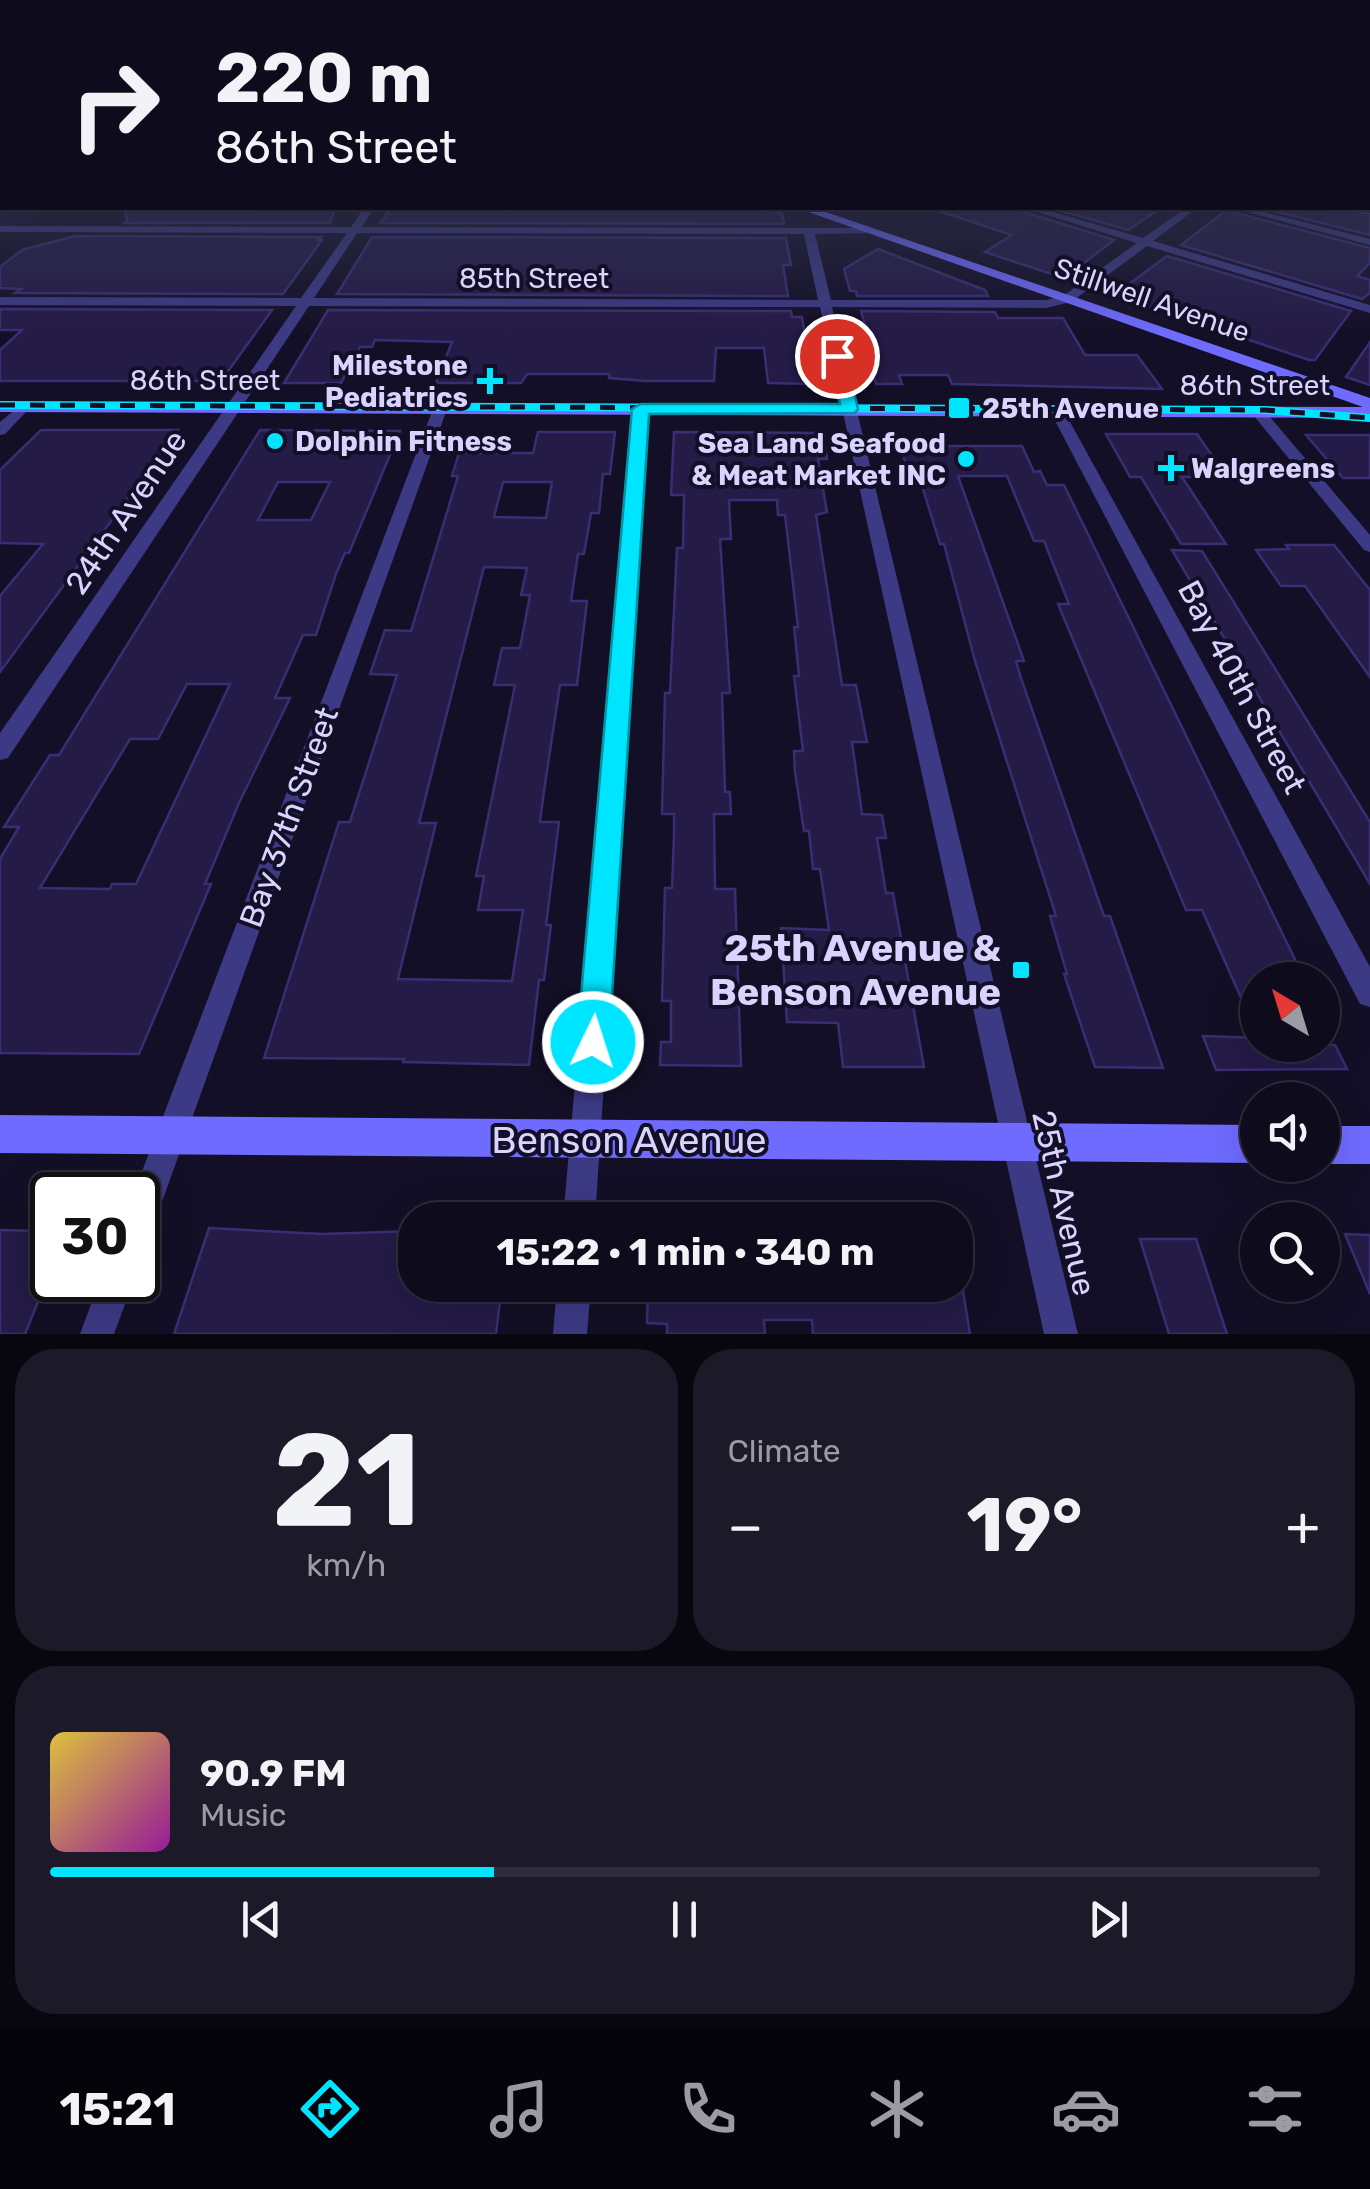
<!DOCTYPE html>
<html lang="en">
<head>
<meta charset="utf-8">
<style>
	:root { --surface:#0e0b1c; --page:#1c1929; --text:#f1f3f6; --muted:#9b9ba3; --line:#2e2b3b; --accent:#00e5ff }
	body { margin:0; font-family:Rubik,sans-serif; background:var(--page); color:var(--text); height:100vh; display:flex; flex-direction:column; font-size:38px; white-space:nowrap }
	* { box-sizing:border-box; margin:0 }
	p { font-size:32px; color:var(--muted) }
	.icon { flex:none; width:55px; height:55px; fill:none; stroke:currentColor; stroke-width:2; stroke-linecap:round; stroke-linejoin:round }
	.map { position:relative; height:1334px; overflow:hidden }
	.panel { display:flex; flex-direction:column; gap:15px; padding:15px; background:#08060f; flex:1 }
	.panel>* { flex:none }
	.hud { position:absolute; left:0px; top:0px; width:1370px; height:210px; box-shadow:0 10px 40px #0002,0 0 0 2px var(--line); background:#0e0b1c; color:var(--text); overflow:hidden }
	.needle { width:65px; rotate:322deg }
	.fabs { position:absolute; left:1240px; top:962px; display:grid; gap:20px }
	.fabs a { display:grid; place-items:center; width:100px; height:100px; border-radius:50%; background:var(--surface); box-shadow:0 10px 40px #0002,0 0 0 2px var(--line); font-size:50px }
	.speed { position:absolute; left:30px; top:1172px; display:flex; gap:20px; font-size:50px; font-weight:700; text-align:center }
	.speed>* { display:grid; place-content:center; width:130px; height:130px; border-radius:50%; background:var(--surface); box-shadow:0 10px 40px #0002,0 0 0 2px var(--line); line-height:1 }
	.speed .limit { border:5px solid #111; border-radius:15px; background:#fff; color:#111 }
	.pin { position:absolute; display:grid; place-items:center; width:85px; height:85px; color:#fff; margin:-42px; border:5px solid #fff; border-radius:50%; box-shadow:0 2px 10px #0007 }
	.me { position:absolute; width:110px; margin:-55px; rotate:4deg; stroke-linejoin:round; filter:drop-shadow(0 0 8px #0008) }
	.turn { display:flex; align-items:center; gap:35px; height:210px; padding:0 50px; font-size:45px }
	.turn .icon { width:130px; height:130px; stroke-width:2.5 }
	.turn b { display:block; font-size:70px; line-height:85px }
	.big { font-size:75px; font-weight:700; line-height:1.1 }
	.panel .card { flex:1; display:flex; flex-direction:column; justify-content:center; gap:15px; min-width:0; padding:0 35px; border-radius:40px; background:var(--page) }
	.panel .dial { align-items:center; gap:0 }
	.dial b { font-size:130px; line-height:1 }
	.song { display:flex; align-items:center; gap:30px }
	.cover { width:120px; height:120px; border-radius:15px; background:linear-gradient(135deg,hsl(50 70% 55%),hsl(300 70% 35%)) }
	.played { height:10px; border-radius:5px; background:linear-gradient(90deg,var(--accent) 35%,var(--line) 35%) }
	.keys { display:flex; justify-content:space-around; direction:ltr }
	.heat { display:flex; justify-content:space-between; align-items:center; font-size:55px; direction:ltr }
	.panel .tiles { flex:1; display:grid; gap:15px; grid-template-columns:1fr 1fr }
	.card:last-child { grid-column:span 2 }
	.trip { position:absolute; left:398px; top:1202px; width:575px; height:100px; border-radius:40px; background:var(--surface); box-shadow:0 10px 40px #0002,0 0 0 2px var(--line); font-weight:700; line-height:100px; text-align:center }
	.tabs { display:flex; height:160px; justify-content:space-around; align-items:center; background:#06040b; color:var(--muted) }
	.tabs .icon { width:70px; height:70px }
	.tabs .on { color:var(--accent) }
	.tabs b { font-size:45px; color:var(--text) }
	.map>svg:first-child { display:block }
	.building { fill:#241b47; stroke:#3b2d73; stroke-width:2.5; fill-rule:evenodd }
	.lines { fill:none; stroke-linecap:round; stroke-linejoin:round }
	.street { fill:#3d3a85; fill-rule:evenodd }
	.secondary { fill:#6f6bff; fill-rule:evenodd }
	.rail-casing { stroke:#00e5ff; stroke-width:8 }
	.rail { stroke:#130f26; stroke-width:5; stroke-dasharray:15; stroke-linecap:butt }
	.route { fill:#00e5ff; stroke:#0095a6; stroke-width:2.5 }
	.poi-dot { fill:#00e5ff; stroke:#130f26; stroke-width:4 }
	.labels { text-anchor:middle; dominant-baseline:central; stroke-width:8; stroke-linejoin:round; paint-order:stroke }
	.far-street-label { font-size:28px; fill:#d9d4ff; stroke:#130f26 }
	.far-poi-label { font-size:28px; font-weight:bold; fill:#d9d4ff; stroke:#130f26; text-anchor:start }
	.street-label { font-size:32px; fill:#d9d4ff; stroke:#130f26 }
	.near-poi-label { font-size:38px; font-weight:bold; fill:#d9d4ff; stroke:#130f26; text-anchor:end }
	.near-street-label { font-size:38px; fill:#d9d4ff; stroke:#130f26 }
</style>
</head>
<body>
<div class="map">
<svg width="1370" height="1334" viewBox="0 0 1370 1334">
	<rect width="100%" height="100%" fill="#130f26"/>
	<g class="building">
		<polygon points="125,208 336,208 330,223 123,223 127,222"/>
		<polygon points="391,208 764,208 782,214 784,224 380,223"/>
		<polygon points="940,208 1021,208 1024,212 1114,240 1064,278 985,252 1012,235 939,211"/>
		<polygon points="1051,208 1161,208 1128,230"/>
		<polygon points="1229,208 1232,212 1370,248 1370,263 1357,276 1370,280 1370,293 1362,299 1181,245"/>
		<polygon points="1261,208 1344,208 1370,214 1370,235"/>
		<polygon points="75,236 321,237 318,240 322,240 283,294 15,293 21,289 0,288 0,267 22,250"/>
		<polygon points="372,237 786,238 791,265 783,265 788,296 337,294"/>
		<polygon points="878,249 985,290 988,296 857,296 856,291 850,291 844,269"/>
		<polygon points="1167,256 1351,311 1315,360 1309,360 1114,295"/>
		<polygon points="0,309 272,310 221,381 0,381 0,350 22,330 0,330"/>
		<polygon points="328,310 791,311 792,317 802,317 813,384 768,383 764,348 716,348 714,381 646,381 609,378 609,374 527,374 521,383 436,383 452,342 375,340 372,347 360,347 341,383 284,383"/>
		<polygon points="861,311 995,312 998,318 1063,318 1085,355 1137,355 1162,389 952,384 948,375 899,375 902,384 876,384 866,349 872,349"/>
		<polygon points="1370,342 1370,385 1346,377"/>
		<polygon points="41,430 178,430 0,672 0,596 43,544 0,543 0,470"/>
		<path d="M260 430 400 431 349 553H345L336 574 316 635H303L275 698H290L239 803 205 884H211L139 1054 0 1053V859L19 827H4L50 755H59ZM278 482H330L311 520H258ZM187 684H230L136 884H112L110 889 40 888 130 739H158Z"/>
		<path d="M538 432H615L610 474H603L599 513H591L584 554H578L571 601H587L577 685H560L544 791 540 822H559L546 925H551L544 980H539L529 1065 403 1062 404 1059 264 1058 339 822H350L397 675 370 674 385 630 411 631 458 476H452L459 453H533ZM503 482H552L546 518 494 517ZM484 567 527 568 521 595H530L520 648H502L494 685H515L476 876H484L478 910H523L512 981 398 979 436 823H419Z"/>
		<polygon points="674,432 823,433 827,459 818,459 827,512 816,515 842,685 856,685 867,742 852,742 862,814 882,815 886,838 877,838 886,893 893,893 924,1067 843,1067 838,1023 787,1022 781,928 829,930 820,869 813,869 809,831 804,831 795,772 794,751 803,751 794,676 799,676 794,627 798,627 785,515 778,515 777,500 729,500 731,539 720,539 730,693 722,693 725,792 730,792 731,814 714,814 715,889 735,889 741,1066 660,1065 661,1042 671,1042 671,1001 662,1001 665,888 672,888 674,836 674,814 662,814 665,693 670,693 677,548 683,548 684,495 671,495"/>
		<polygon points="1106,434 1197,434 1227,477 1182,477 1226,544 1181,544 1141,477 1130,477"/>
		<polygon points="1306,435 1370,435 1370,478 1343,478"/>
		<polygon points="900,446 1022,446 1034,472 1040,471 1047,485 1064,485 1305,980 1258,980 1258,1036 1202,910 1186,910 1058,604 1069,604 1044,541 1034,541 1007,476 958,476 1024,661 1016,661 1021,678 1104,916 1110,916 1163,1068 1095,1067 1064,974 1067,974 1050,916 1056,916 975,661 944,544 940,544 919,476 910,476"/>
		<polygon points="1286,545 1334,545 1370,590 1370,677 1305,586 1281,586 1256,550 1289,549"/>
		<polygon points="1172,550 1202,551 1370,822 1370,884"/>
		<polygon points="1203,1036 1258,1038 1258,1045 1335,1045 1347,1069 1216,1070"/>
		<polygon points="52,1195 52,1267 25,1334 0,1334 0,1230 37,1231"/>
		<polygon points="209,1228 322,1234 415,1231 415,1285 502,1285 496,1334 174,1334"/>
		<polygon points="1345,1234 1370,1235 1370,1294"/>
		<polygon points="1140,1239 1196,1239 1227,1334 1169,1334"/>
		<polygon points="648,1285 962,1285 970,1334 813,1334 812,1320 764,1320 765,1334 667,1334 667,1324 647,1323"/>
	</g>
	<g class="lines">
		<g class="street">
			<polygon points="2,161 2,168 0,169 0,162"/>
			<polygon points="1368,185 1370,186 1370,192 1368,191"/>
			<path d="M364 208H374L362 227 871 228 876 231 875 233 815 234 831 300H1046L1063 296 1137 243 1025 208H1039L1143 238 1186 208H1197L1153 241 1370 305V313L1147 246 1071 302 1046 308 832 307 1078 1334H1044L820 307 309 306 8 758 0 760V733L296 306 0 305V297L301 298 347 233 0 232V226L351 227ZM357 233 804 234 818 300 314 298Z"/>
			<polygon points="1233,208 1248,208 1370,239 1370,245"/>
			<polygon points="23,403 30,407 28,410 5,434 0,435 0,422"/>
			<polygon points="440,405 447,409 154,1224 149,1235 138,1240 138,1195 133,1195 433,409"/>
			<polygon points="641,405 648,409 595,1220 563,1220 634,409"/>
			<polygon points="1057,407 1064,411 1370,967 1370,1007 1360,1004 1050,411"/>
			<polygon points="1259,409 1264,410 1370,535 1370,552 1364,550 1254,416 1254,410"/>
			<polygon points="100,1280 134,1280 114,1334 80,1334"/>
			<polygon points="557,1285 591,1285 587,1334 553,1334"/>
		</g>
		<g class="secondary">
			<polygon points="797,208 814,208 1370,398 1370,418 0,412 0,402 1363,407"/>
			<polygon points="0,1115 1258,1125 1258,1163 0,1153"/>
			<rect x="1322" y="1126" width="48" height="38"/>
		</g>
		<g class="rail-casing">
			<polyline id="rail" points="0,405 1265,410 1370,418"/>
		</g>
		<use href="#rail" class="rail"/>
	</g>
	<linearGradient id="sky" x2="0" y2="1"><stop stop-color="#0a0815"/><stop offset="0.44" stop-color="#333752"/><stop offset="1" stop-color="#333752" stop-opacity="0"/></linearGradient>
	<rect width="1370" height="335" fill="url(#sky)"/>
	<polygon class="route" points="837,352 845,356 858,409 855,413 649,414 609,1042 604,1054 593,1058 581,1054 577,1042 632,409 641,404 840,404 830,356"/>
	<g class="poi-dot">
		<path d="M485 366h10v10h10v10h-10v10h-10v-10h-10v-10h10z"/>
		<rect x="947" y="396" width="24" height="24" rx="5"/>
		<circle cx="275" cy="441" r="10"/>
		<circle cx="966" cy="459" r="10"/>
		<path d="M1166 453h10v10h10v10h-10v10h-10v-10h-10v-10h10z"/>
		<rect x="1011" y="960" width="20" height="20" rx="5"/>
	</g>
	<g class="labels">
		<g class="far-street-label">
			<text x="534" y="278">85th Street</text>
			<text transform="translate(1152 300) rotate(19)">Stillwell Avenue</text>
			<text x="205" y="380">86th Street</text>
			<text x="1255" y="385">86th Street</text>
		</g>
		<g class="far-poi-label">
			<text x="468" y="365" text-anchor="end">Milestone<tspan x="468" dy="32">Pediatrics</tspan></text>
			<text x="982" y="408">25th Avenue</text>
			<text x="295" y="441">Dolphin Fitness</text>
			<text x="946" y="443" text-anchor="end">Sea Land Seafood<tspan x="946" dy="32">&amp; Meat Market INC</tspan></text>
			<text x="1191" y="468">Walgreens</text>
		</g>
		<g class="street-label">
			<text transform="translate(126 512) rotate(-56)">24th Avenue</text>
			<text transform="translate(1242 687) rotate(62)">Bay 40th Street</text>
			<text transform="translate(289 817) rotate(-70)">Bay 37th Street</text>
			<text transform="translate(1064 1203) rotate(77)">25th Avenue</text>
		</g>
		<g class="near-poi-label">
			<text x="1001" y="948">25th Avenue &amp;<tspan x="1001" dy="44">Benson Avenue</tspan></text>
		</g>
		<g class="near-street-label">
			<text x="629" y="1140">Benson Avenue</text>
		</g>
	</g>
</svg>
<div class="fabs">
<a><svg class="needle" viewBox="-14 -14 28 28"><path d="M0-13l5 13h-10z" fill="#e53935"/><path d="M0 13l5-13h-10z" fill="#9b9ba3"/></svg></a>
<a><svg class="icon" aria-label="sound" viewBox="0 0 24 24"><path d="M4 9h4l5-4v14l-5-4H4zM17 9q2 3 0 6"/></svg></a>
<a><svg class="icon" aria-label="search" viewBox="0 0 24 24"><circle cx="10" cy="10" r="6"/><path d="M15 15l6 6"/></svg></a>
</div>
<div class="speed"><div class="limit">30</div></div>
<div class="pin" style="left:837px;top:356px;background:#d93025"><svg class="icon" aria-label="arrive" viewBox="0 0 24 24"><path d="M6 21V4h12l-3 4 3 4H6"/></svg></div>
<svg class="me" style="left:593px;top:1042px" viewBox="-20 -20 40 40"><circle r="17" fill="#00e5ff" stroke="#fff" stroke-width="3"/><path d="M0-11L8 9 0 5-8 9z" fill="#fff"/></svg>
<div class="trip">15:22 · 1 min · 340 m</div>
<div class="hud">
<div class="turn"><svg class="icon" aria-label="right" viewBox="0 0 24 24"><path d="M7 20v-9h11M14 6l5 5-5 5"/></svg><div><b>220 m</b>86th Street</div></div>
</div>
</div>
<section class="panel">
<div class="tiles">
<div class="card dial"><b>21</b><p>km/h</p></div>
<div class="card"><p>Climate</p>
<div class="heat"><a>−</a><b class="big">19°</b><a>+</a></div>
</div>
<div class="card">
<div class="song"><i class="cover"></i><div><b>90.9 FM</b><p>Music</p></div></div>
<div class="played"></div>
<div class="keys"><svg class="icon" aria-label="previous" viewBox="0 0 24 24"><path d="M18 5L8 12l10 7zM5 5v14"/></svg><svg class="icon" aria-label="pause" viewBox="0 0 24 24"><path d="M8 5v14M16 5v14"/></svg><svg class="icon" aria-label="next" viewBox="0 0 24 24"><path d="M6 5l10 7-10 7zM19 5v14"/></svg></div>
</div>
</div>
</section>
<nav class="tabs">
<b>15:21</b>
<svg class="icon on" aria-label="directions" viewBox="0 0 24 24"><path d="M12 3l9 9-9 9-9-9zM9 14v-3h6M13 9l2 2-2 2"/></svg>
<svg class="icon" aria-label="music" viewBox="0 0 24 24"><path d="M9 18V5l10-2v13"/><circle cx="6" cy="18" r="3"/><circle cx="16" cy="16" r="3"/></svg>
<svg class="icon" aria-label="phone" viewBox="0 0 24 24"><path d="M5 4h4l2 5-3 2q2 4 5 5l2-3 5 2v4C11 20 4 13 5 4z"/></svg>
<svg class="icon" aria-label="climate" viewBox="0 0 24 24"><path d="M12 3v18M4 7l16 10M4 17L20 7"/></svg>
<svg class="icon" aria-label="car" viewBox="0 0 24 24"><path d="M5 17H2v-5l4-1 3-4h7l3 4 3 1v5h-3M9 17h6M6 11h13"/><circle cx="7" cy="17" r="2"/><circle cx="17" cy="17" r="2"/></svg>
<svg class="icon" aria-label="filters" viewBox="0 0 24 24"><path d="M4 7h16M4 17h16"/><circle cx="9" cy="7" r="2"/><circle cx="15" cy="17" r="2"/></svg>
</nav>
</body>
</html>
